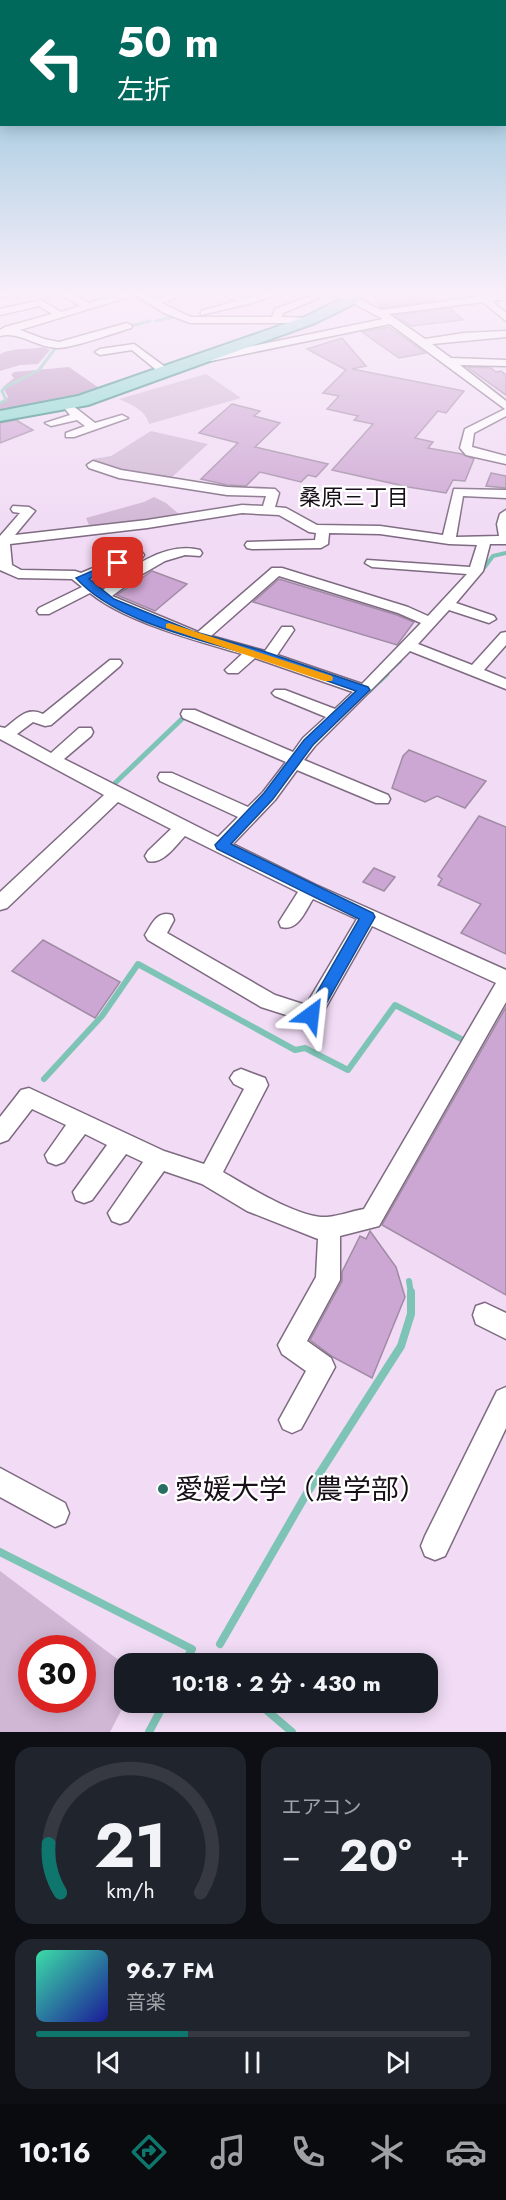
<!DOCTYPE html>
<html lang="ja">
<head>
<meta charset="utf-8">
<style>
	:root { --surface:#171b24; --page:#20242c; --text:#f1f3f6; --muted:#9ea1a6; --line:#363941; --accent:#0f766e }
	body { margin:0; font-family:Jost,"Noto Sans JP",sans-serif; background:var(--page); color:var(--text); height:100vh; display:flex; flex-direction:column; font-size:22px; white-space:nowrap }
	* { box-sizing:border-box; margin:0 }
	p { font-size:20px; color:var(--muted) }
	.icon { flex:none; width:33px; height:33px; fill:none; stroke:currentColor; stroke-width:2; stroke-linecap:round; stroke-linejoin:round }
	.map { position:relative; height:1732px; overflow:hidden }
	.panel { display:flex; flex-direction:column; gap:15px; padding:15px; background:#0d0f14; flex:1 }
	.panel>* { flex:none }
	.guide { position:absolute; left:0px; top:0px; width:507px; height:126px; box-shadow:0 3px 15px #0003; background:#00695c; color:#fff; overflow:hidden }
	.speed { position:absolute; left:18px; top:1635px; display:flex; gap:12px; font-size:30px; font-weight:700; text-align:center }
	.speed>* { display:grid; place-content:center; width:78px; height:78px; border-radius:50%; background:var(--surface); box-shadow:0 3px 15px #0003; line-height:1 }
	.speed .limit { border:9px solid #d22; background:#fff; color:#111 }
	.pin { position:absolute; display:grid; place-items:center; width:51px; height:51px; color:#fff; margin:-26px; border-radius:12px; box-shadow:0 3px 9px #0006 }
	.me { position:absolute; width:66px; margin:-33px; rotate:30deg; stroke-linejoin:round; filter:drop-shadow(0 0 4px #0008) }
	.turn { display:flex; align-items:center; gap:21px; height:126px; padding:0 18px; font-size:27px }
	.turn .icon { width:78px; height:78px; stroke-width:2.5 }
	.turn b { display:block; font-size:42px; line-height:51px }
	.big { font-size:45px; font-weight:700; line-height:1.1 }
	.panel .tile { flex:1; display:flex; flex-direction:column; justify-content:center; gap:9px; min-width:0; padding:0 21px; border-radius:18px; background:var(--page) }
	.panel .dial { align-items:center; gap:0 }
	.dial svg { height:156px; overflow:visible; fill:none; stroke:var(--line); stroke-width:7; stroke-linecap:round; text-anchor:middle }
	.dial text { fill:var(--text); stroke:none }
	.song { display:flex; align-items:center; gap:18px }
	.cover { width:72px; height:72px; border-radius:9px; background:linear-gradient(135deg,hsl(160 70% 55%),hsl(240 70% 35%)) }
	.played { height:6px; border-radius:3px; background:linear-gradient(90deg,var(--accent) 35%,var(--line) 35%) }
	.keys { display:flex; justify-content:space-around; direction:ltr }
	.heat { display:flex; justify-content:space-between; align-items:center; font-size:33px; direction:ltr }
	.panel .tiles { flex:1; display:grid; gap:15px; grid-template-columns:1fr 1fr }
	.tile:last-child { grid-column:span 2 }
	.trip { position:absolute; left:114px; top:1653px; width:324px; height:60px; border-radius:18px; background:var(--surface); box-shadow:0 3px 15px #0003; font-weight:700; line-height:60px; text-align:center }
	.tab-bar { display:flex; height:96px; justify-content:space-around; align-items:center; background:#090b0e; color:var(--muted) }
	.tab-bar .icon { width:42px; height:42px }
	.tab-bar .active { color:var(--accent) }
	.tab-bar b { font-size:27px; color:var(--text) }
	.map>svg:first-child { display:block }
	.green { fill:#d0b7d4; fill-rule:evenodd }
	.forest { fill:#b792bd }
	.lines { fill:none; stroke-linecap:round; stroke-linejoin:round }
	.stream-far4 { stroke:#7ec4b6; stroke-width:3 }
	.stream-far3 { stroke:#7ec4b6; stroke-width:4 }
	.stream-far2 { stroke:#7ec4b6; stroke-width:5 }
	.stream-far1 { stroke:#7ec4b6; stroke-width:6 }
	.stream { stroke:#7ec4b6; stroke-width:8 }
	.building { fill:#cda7d3; stroke:#a08ba4; stroke-width:1.5 }
	.street-casing { stroke:#7e6a81; stroke-width:3 }
	.primary-casing { stroke:#228176; stroke-width:4 }
	.street { fill:#fff; fill-rule:evenodd }
	.primary { fill:#7dd8cb; fill-rule:evenodd }
	.route { fill:#1a73e8; stroke:#114b97; stroke-width:1.5 }
	.slow { fill:#f59e0b }
	.poi-dot { fill:#296e62; stroke:#fff; stroke-width:2 }
	.labels { text-anchor:middle; dominant-baseline:central; stroke-width:4.5; stroke-linejoin:round; paint-order:stroke }
	.far-neighbourhood-label { font-size:22px; fill:#181019; stroke:#fff }
	.near-poi-label { font-size:28px; fill:#181019; stroke:#fff; text-anchor:start }
</style>
</head>
<body>
<div class="map">
<svg width="506" height="1732" viewBox="0 0 506 1732">
	<rect width="100%" height="100%" fill="#f1dbf5"/>
	<g class="green">
		<path d="M206 374 241 398 149 424C146 410 130 404 119 399Z"/>
		<path d="M151 431 208 444 171 478C147 474 110 477 93 459L111 456Z"/>
		<polygon points="154,497 166,503 181,516 91,530 86,518 144,502"/>
		<path d="M0 1571 124 1664 125 1703 110 1732H0ZM82 1648V1700H32V1648Z"/>
	</g>
	<g class="forest">
		<path d="M43 347 50 350 38 364 20 365 0 371V354C14 347 28 350 43 347Z"/>
		<polygon points="69,367 102,390 89,395 0,413 0,404 8,397 3,387 14,378 11,375 14,372"/>
	</g>
	<g class="lines">
		<g class="stream-far4">
			<polyline points="156,321 173,317"/>
			<polyline points="131,326 150,321"/>
			<polyline points="0,403 6,400 2,391 4,388 39,370 57,346"/>
		</g>
		<g class="stream-far3">
			<polyline points="484,568 493,556 506,553"/>
			<polyline points="385,675 400,661"/>
		</g>
		<g class="stream-far2">
			<polyline points="369,691 387,674"/>
			<polyline points="112,786 185,716"/>
		</g>
		<g class="stream-far1">
			<polyline points="44,1079 102,1016 138,964 295,1050 305,1048 348,1070 395,1005 469,1043"/>
			<polyline points="409,1281 411,1293"/>
		</g>
		<g class="stream">
			<polyline points="0,1552 192,1649 184,1664"/>
			<polyline points="220,1644 307,1493 401,1346 411,1314 411,1292"/>
			<polyline points="257,1702 292,1732"/>
			<polyline points="149,1732 165,1702"/>
		</g>
	</g>
	<g class="building">
		<polygon points="429,292 434,301 381,308 374,295"/>
		<polygon points="450,308 463,320 411,326 395,315"/>
		<polygon points="389,327 409,341 425,353 399,358 362,332"/>
		<polygon points="342,338 366,366 352,369 464,391 446,413 438,411 415,438 433,442 428,448 462,454 474,459 465,481 453,480 446,493 408,487 332,470 373,424 354,420 358,416 327,409 339,396 323,393 346,370 307,349"/>
		<polygon points="467,367 491,368 496,372 501,371 506,375 506,395"/>
		<polygon points="232,404 260,411 254,416 280,423 255,447 328,464 316,477 308,475 301,482 260,472 246,486 227,485 201,479 238,443 199,433"/>
		<polygon points="16,420 33,430 0,443 0,423"/>
		<polygon points="491,473 506,476 506,488 486,486"/>
		<polygon points="152,571 187,584 155,611 117,595"/>
		<polygon points="279,579 397,615 414,622 397,645 253,602"/>
		<polygon points="409,750 486,781 465,808 437,796 425,802 392,788 403,756"/>
		<polygon points="479,816 506,827 506,954 461,933 481,904 438,885 442,879 438,876"/>
		<polygon points="374,868 395,877 384,891 363,882"/>
		<polygon points="43,940 120,982 95,1018 12,971"/>
		<polygon points="506,1007 506,1295 382,1225"/>
		<polygon points="370,1231 396,1267 405,1297 372,1378 333,1357 310,1340 342,1281 342,1272 360,1236 366,1239"/>
	</g>
	<g class="lines">
		<g class="street-casing">
			<g id="street">
				<polygon points="0,291 31,291 26,294 0,297"/>
				<path d="M62 291H68L89 303 129 291H141L155 299 182 291H197L161 303 191 317H272L275 309 314 295 319 298 283 313 282 317 313 318V322L310 323H190L164 313 135 295 20 330 44 339 59 342 127 323 132 326 131 328C114 333 73 348 58 348 37 348 20 331 0 336V330L5 327 52 314 39 306 0 315V309L41 300 61 312 80 306 62 295Z"/>
				<polygon points="216,291 229,291 245,299 273,291 288,291 248,304 201,315 201,311 236,301"/>
				<polygon points="330,291 343,291 381,310 506,293 506,299 492,301 506,313 506,321 483,302 389,314 425,339 464,333 506,331 506,337 432,344 451,358 506,360 506,366 460,365 506,401 506,416 474,433 472,447 506,456 506,464 466,455 460,448 465,429 505,409 390,324 211,361 204,355 209,352 214,354 383,319"/>
				<polygon points="134,344 168,369 168,373 160,373 132,350 100,355 95,352 100,349"/>
				<polygon points="68,402 95,423 122,415 128,418 74,437 66,437 66,433 85,426 77,420 51,426 45,423 70,415 62,405"/>
				<path d="M93 461 121 470 227 487 275 489 279 493 275 507 286 508 317 525 380 526 443 535 454 489 506 490V498L463 496 456 537 499 536 497 524 500 514 506 510V544H490L483 571 456 603 494 616 496 619 489 623 449 610 418 644 472 665 501 633 506 632V645L484 670 506 679V689L410 651 315 746 304 760 388 795 390 799 388 803H376L297 770 275 800 233 844 316 885 506 970V1002L379 1226 340 1236V1280L307 1341 331 1358 335 1367 301 1429 292 1433 283 1429 279 1420 306 1371 282 1354 278 1345 316 1277 318 1239 247 1211 202 1184 164 1171 128 1221 120 1224 112 1221 108 1213 143 1162 126 1154 92 1200 84 1203 76 1200 73 1192 107 1145 85 1134 64 1162 56 1165 48 1162 45 1155 66 1125 32 1109 8 1140 0 1143V1117L21 1090 29 1088 164 1151 204 1164 244 1089 234 1084 230 1078 234 1072 241 1069 265 1078 268 1085 223 1172C247 1186 300 1219 327 1217 339 1216 352 1211 364 1209L496 983 372 926 318 1021 311 1023 261 1007 148 940 145 935C152 924 157 910 172 915L174 920 167 933 275 995 306 1005 357 919 313 899C305 911 298 932 281 927L279 922 298 892 185 836C175 846 163 865 148 861L145 856 148 851 171 829 118 802 7 908 0 910V892L104 795 0 739V727L5 728C18 718 27 706 43 714L110 660H120L122 663 120 666 51 725 45 726 33 722 17 734 51 753 79 728H91L93 732 91 736 64 759 218 837 238 817 160 781 158 777 160 773H172L248 807 263 792 286 762 183 718 181 714 183 710H195L293 752 303 738 326 717 275 696 272 693 275 690H285L335 709 353 692 255 658 238 673H228L225 670 242 654C197 641 126 622 90 593L49 614H39L37 611 39 608 82 587 72 579 18 578 0 570V536L20 513 13 512 11 509 13 506 29 507 35 511 15 535 147 520 242 505 263 506 266 496 227 495 119 478 89 468 87 465ZM242 513 279 515 309 532 316 533 315 540 247 542 245 545 247 548 252 549 321 548 328 544 329 533 380 534 449 544 477 545 470 567 367 560 365 563 372 567 467 574 428 616 408 607 282 568H272L198 632 112 596 139 576 165 561 185 555 200 556 202 553 200 550C164 541 129 569 103 590L90 580 142 558 144 555 142 552H132L81 573 75 571 21 570 12 565 10 544 147 528ZM279 576 398 613 421 623 362 684 277 655 294 630 292 627H282L265 651 211 636Z"/>
				<polygon points="485,1303 506,1313 506,1339 476,1324 473,1315 476,1306"/>
				<polygon points="506,1387 506,1428 445,1556 435,1560 425,1556 421,1546 425,1536 497,1391"/>
				<polygon points="0,1468 65,1503 69,1513 65,1523 55,1527 0,1497"/>
			</g>
		</g>
		<g class="primary-casing">
			<polygon id="primary" points="352,291 366,291 360,301 315,323 88,405 0,421 0,411 78,396 305,317 349,295"/>
		</g>
		<use href="#street" class="street"/>
		<use href="#primary" class="primary"/>
	</g>
	<linearGradient id="sky" x2="0" y2="1"><stop stop-color="#7dbad4"/><stop offset="0.55" stop-color="#f9effa"/><stop offset="1" stop-color="#f9effa" stop-opacity="0"/></linearGradient>
	<rect width="506" height="533" fill="url(#sky)"/>
	<path class="route" d="M115 561 123 563 89 579 114 599 192 631 260 650 368 687 370 690 313 745 273 799 231 844 373 913 375 917 317 1020 311 1021 306 1020 304 1015 359 919 217 849 215 845 264 793 304 740 356 691C321 679 287 666 251 655 198 639 114 621 76 578Z"/>
	<polygon class="slow" points="169,623 332,676 333,678 332,681 324,681 166,628 166,624"/>
	<circle class="poi-dot" cx="163" cy="1489" r="6"/>
	<g class="labels">
		<g class="far-neighbourhood-label">
			<text x="354" y="497">桑原三丁目</text>
		</g>
		<g class="near-poi-label">
			<text x="175" y="1489">愛媛大学（農学部）</text>
		</g>
	</g>
</svg>
<div class="speed"><div class="limit">30</div></div>
<div class="pin" style="left:118px;top:563px;background:#d93025"><svg class="icon" aria-label="arrive" viewBox="0 0 24 24"><path d="M6 21V4h12l-3 4 3 4H6"/></svg></div>
<svg class="me" style="left:311px;top:1015px" viewBox="-20 -20 40 40"><path d="M0-17L14 15 0 8-14 15z" fill="#1a73e8" stroke="#fff" stroke-width="4"/></svg>
<div class="trip">10:18 · 2 分 · 430 m</div>
<div class="guide">
<div class="turn"><svg class="icon" aria-label="left" viewBox="0 0 24 24"><path d="M17 20v-9H6M10 6l-5 5 5 5"/></svg><div><b>50 m</b>左折</div></div>
</div>
</div>
<section class="panel">
<div class="tiles">
<div class="tile dial"><svg viewBox="0 0 100 80">
<path d="M14 69A42 42 0 1 1 86 69"/>
<path d="M14 69A42 42 0 0 1 8 44" stroke="#0f766e"/>
<text x="50" y="56" font-size="32" font-weight="700">21</text>
<text x="50" y="72" font-size="11">km/h</text>
</svg></div>
<div class="tile"><p>エアコン</p>
<div class="heat"><a>−</a><b class="big">20°</b><a>+</a></div>
</div>
<div class="tile">
<div class="song"><i class="cover"></i><div><b>96.7 FM</b><p>音楽</p></div></div>
<div class="played"></div>
<div class="keys"><svg class="icon" aria-label="previous" viewBox="0 0 24 24"><path d="M18 5L8 12l10 7zM5 5v14"/></svg><svg class="icon" aria-label="pause" viewBox="0 0 24 24"><path d="M8 5v14M16 5v14"/></svg><svg class="icon" aria-label="next" viewBox="0 0 24 24"><path d="M6 5l10 7-10 7zM19 5v14"/></svg></div>
</div>
</div>
</section>
<nav class="tab-bar">
<b>10:16</b>
<svg class="icon active" aria-label="directions" viewBox="0 0 24 24"><path d="M12 3l9 9-9 9-9-9zM9 14v-3h6M13 9l2 2-2 2"/></svg>
<svg class="icon" aria-label="music" viewBox="0 0 24 24"><path d="M9 18V5l10-2v13"/><circle cx="6" cy="18" r="3"/><circle cx="16" cy="16" r="3"/></svg>
<svg class="icon" aria-label="phone" viewBox="0 0 24 24"><path d="M5 4h4l2 5-3 2q2 4 5 5l2-3 5 2v4C11 20 4 13 5 4z"/></svg>
<svg class="icon" aria-label="climate" viewBox="0 0 24 24"><path d="M12 3v18M4 7l16 10M4 17L20 7"/></svg>
<svg class="icon" aria-label="car" viewBox="0 0 24 24"><path d="M5 17H2v-5l4-1 3-4h7l3 4 3 1v5h-3M9 17h6M6 11h13"/><circle cx="7" cy="17" r="2"/><circle cx="17" cy="17" r="2"/></svg>
</nav>
</body>
</html>
